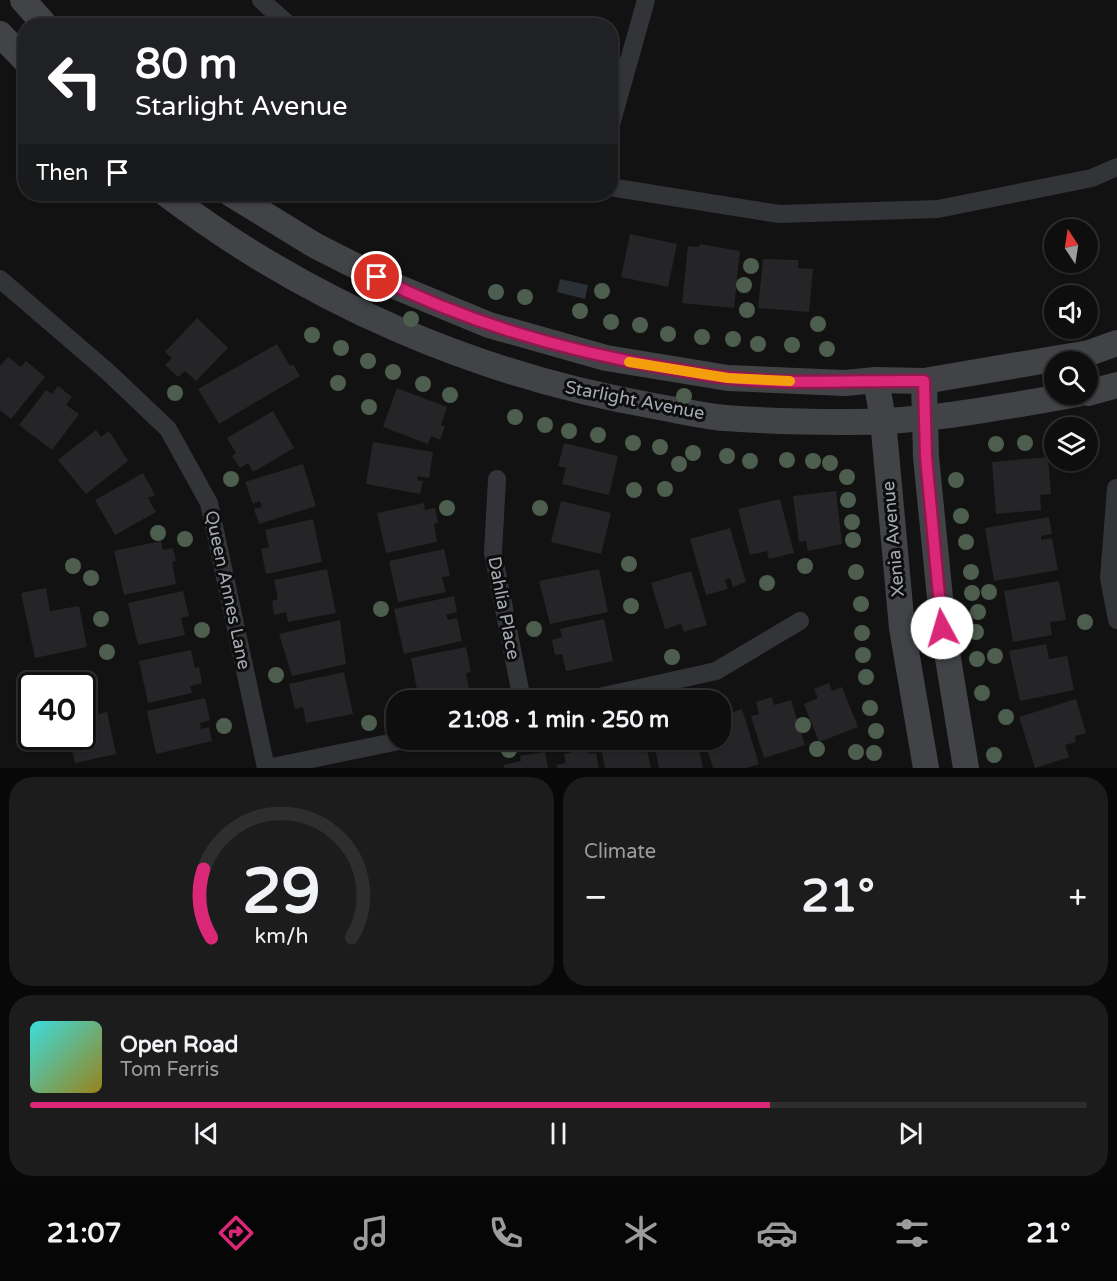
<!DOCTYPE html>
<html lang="en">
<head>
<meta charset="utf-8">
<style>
	:root { --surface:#0e0e0e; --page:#1c1c1c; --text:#f1f3f6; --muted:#9b9c9e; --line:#2e2e2e; --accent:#db2777 }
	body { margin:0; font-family:"Varela Round",sans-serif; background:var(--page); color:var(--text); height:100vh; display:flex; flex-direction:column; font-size:22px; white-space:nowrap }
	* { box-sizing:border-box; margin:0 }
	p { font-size:20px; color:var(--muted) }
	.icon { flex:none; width:33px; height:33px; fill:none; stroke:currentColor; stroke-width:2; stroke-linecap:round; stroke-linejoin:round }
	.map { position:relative; height:768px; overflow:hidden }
	.side { display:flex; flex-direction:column; gap:9px; padding:9px; background:#080808; flex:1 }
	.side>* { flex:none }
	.hud { position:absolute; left:18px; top:18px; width:600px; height:183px; border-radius:24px; box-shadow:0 2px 4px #0004,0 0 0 2px var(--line); background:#202124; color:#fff; overflow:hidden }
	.needle { width:39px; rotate:348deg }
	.fabs { position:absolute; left:1044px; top:219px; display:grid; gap:12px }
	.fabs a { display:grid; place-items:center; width:54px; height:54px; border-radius:50%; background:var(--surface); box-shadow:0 2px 4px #0004,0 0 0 2px var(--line); font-size:30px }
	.speed { position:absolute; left:18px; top:672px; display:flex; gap:12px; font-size:30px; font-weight:700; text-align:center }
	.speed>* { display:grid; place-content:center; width:78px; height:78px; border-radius:50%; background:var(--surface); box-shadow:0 2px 4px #0004,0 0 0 2px var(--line); line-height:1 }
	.speed .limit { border:3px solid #111; border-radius:9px; background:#fff; color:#111 }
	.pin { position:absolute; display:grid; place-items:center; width:51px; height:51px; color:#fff; margin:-26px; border:3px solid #fff; border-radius:50%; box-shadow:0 2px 6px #0007 }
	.me { position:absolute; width:66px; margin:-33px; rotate:354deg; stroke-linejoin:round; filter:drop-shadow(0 0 4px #0008) }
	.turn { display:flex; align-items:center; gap:21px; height:126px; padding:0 18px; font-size:27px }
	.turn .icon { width:78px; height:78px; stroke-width:2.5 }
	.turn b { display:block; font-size:42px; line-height:51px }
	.then { display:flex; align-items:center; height:57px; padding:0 18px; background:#0003; gap:12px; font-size:22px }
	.big { font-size:45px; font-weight:700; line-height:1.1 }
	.side .card { flex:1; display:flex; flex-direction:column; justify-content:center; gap:9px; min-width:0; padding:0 21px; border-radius:24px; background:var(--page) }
	.side .dial { align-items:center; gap:0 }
	.dial svg { height:156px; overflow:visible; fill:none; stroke:var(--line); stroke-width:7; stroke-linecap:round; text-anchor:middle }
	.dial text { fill:var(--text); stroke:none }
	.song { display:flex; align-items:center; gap:18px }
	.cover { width:72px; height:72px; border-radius:9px; background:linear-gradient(135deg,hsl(180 70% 55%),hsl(50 70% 35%)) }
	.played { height:6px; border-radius:3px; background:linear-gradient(90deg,var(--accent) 70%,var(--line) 70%) }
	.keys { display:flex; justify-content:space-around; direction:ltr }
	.heat { display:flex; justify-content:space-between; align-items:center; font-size:33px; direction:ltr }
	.side .tiles { flex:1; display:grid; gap:9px; grid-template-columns:1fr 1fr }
	.card:last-child { grid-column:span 2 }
	.trip { position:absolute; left:386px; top:690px; width:345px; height:60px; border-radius:24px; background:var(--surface); box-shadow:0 2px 4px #0004,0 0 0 2px var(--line); font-weight:700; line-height:60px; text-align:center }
	.dock { display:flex; height:96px; justify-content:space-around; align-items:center; background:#060606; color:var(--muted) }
	.dock .icon { width:42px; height:42px }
	.dock .current { color:var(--accent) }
	.dock b { font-size:27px; color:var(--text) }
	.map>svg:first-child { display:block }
	.water { fill:#2a3035 }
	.building { fill:#252527 }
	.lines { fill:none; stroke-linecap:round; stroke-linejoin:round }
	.street { stroke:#333437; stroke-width:18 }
	.secondary { stroke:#414347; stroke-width:26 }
	.tree { fill:#4d5d4e }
	.route-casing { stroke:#8e194d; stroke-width:15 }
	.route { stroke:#db2777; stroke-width:10 }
	.slow { stroke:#f59e0b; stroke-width:10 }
	.labels { text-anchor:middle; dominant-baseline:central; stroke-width:6; stroke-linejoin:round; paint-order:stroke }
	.street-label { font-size:18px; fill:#a5a9b2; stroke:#0d0d0e }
</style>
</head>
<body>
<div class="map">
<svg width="1117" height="768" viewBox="0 0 1117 768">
	<rect width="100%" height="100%" fill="#121213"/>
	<polygon class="water" points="560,279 588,285 585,299 557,292"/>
	<g class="building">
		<polygon points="630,234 677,244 668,287 621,277"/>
		<polygon points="700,244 740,251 734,308 682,303 688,246 699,247"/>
		<polygon points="763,259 798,260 798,268 813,269 809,312 758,308"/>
		<polygon points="197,318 228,348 196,381 185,371 178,377 165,365 172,358 165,352"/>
		<polygon points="277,344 290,366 293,364 300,376 219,424 198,389"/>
		<polygon points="8,357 21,367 26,361 45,377 11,419 0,410 0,366"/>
		<polygon points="58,386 72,397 66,405 79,414 52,450 19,425 46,390 52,394"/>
		<polygon points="397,388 447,407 441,425 445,426 440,440 431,436 428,444 383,427"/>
		<polygon points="273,411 294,448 253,472 248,463 240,468 232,456 236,453 227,438"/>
		<polygon points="96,430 101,437 109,431 128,461 86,494 58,460"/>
		<polygon points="373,442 433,452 429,478 418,476 417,480 423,481 420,494 366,484"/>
		<polygon points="564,443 618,456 609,495 562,484 566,468 558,466"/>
		<polygon points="1048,457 1051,494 1040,495 1041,510 996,514 992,462"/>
		<polygon points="303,464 316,506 259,524 254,509 262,507 260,501 253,504 245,482"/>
		<polygon points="143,473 155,495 148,498 156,512 115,535 95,500"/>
		<polygon points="836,491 842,544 808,551 806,541 799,542 793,496"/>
		<polygon points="780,499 794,553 769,559 767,551 750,555 738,509"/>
		<polygon points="561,501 611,513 601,554 551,542"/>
		<polygon points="424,503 425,510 435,508 438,523 434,524 437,542 386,553 377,513"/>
		<polygon points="1049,517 1052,534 1041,536 1041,540 1052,538 1058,570 994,581 985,528"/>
		<polygon points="313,519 322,562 266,574 261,549 269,547 265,530"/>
		<polygon points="730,528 746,582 733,587 730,578 725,580 728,589 706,595 690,539"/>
		<polygon points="161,541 163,550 173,548 176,561 172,562 176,584 124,595 114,551"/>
		<polygon points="444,549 450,576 442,577 446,592 398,602 389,561"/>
		<polygon points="327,569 336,613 288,622 286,612 274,615 272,601 278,599 274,580"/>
		<polygon points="599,569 608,612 550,624 539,581"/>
		<polygon points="691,571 707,625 684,632 681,624 665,629 651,583"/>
		<polygon points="1059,581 1066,620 1050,622 1052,635 1013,642 1004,591"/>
		<polygon points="46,588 50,611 79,606 87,647 35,658 21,593"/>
		<polygon points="183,591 189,616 181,618 185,635 138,645 128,603"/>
		<polygon points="454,596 457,612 446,615 448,620 457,618 462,641 404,654 394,609"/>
		<polygon points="604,619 613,661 566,671 562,654 555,655 552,640 562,637 560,629"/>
		<polygon points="340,620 346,664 292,676 279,634"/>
		<polygon points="1046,644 1049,659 1067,656 1074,690 1020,701 1009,651"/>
		<polygon points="466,647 471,672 466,673 469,690 419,700 411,658"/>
		<polygon points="191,650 195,668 199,667 202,683 190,686 192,693 148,703 139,661"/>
		<polygon points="344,672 353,714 306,723 303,707 295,709 289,684"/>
		<polygon points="829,683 832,691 842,687 858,727 819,742 804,704 818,698 814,689"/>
		<polygon points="772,697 774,705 791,700 805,745 764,758 751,716 759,714 756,702"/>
		<polygon points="205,698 210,720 200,723 201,729 209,727 212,741 156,754 147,711"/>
		<polygon points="1076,699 1086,733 1075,736 1076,742 1065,745 1069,757 1035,768 1019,717"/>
		<polygon points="742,709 759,764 746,768 713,768 704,740 720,740 720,716"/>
		<polygon points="107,712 116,754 75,763 69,736 82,736 82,718"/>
		<polygon points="619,740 645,740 651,768 605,768 601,747 620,743"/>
		<polygon points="664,740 697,740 703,768 659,768 654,744 664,742"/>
		<polygon points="587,744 589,754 596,753 599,768 557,768 556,765 566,763 564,754 571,753 570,747"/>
		<polygon points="545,752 548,768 504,768 504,765 521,761 520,756"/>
	</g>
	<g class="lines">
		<g class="street">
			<polyline points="261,0 290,26"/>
			<polyline points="610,128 646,0"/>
			<polyline points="610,187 779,214 938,209 1092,178 1117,167"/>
			<polyline points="0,279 108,372 168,429 209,503 266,768"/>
			<polyline points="497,479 493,553 522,700"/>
			<polyline points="1116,488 1109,578 1117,620"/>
			<polyline points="586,700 716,671 800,621"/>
			<polyline points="267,768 404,740"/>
		</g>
		<g class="secondary">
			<polyline points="23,0 46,26"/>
			<polyline points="0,34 26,61"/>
			<path d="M166 194C309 302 476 375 654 406 677 410 701 416 725 418 764 421 803 422 842 422 921 423 999 408 1077 394"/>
			<polyline points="231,194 316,246 397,287 489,325 606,358 728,378 845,383 876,380 924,381 1089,353 1117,343"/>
			<polyline points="876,380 883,420 902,628 926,768"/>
			<polyline points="924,381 926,457 943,628 966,768"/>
			<polyline points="1088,393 1117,385"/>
		</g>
	</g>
	<g class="tree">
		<circle cx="751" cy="266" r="8"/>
		<circle cx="744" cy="285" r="8"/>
		<circle cx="602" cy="291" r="8"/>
		<circle cx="496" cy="292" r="8"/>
		<circle cx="525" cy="297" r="8"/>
		<circle cx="747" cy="310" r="8"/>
		<circle cx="580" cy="311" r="8"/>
		<circle cx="411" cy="319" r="8"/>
		<circle cx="611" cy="322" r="8"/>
		<circle cx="818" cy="324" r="8"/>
		<circle cx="640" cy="325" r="8"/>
		<circle cx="668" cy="334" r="8"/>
		<circle cx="312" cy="335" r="8"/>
		<circle cx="702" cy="337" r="8"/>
		<circle cx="733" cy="339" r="8"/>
		<circle cx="758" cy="344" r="8"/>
		<circle cx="792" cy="345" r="8"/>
		<circle cx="341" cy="348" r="8"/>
		<circle cx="827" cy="349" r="8"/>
		<circle cx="368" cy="361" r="8"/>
		<circle cx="393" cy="372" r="8"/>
		<circle cx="338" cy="383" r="8"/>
		<circle cx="423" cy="384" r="8"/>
		<circle cx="175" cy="393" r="8"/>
		<circle cx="450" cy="395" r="8"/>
		<circle cx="684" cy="396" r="8"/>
		<circle cx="369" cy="407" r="8"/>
		<circle cx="515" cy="417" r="8"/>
		<circle cx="545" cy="425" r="8"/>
		<circle cx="569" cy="431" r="8"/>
		<circle cx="598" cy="435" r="8"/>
		<circle cx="633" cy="443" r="8"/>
		<circle cx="1025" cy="443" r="8"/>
		<circle cx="996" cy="444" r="8"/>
		<circle cx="660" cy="447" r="8"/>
		<circle cx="693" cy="453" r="8"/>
		<circle cx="727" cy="456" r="8"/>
		<circle cx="787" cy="460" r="8"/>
		<circle cx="750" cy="461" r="8"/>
		<circle cx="813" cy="461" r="8"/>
		<circle cx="830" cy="463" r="8"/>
		<circle cx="679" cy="464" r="8"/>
		<circle cx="847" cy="477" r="8"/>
		<circle cx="231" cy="479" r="8"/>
		<circle cx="956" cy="480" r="8"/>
		<circle cx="665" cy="489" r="8"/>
		<circle cx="634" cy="490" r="8"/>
		<circle cx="848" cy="500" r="8"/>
		<circle cx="447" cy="508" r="8"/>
		<circle cx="540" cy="508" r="8"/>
		<circle cx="961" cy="516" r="8"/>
		<circle cx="852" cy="522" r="8"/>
		<circle cx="158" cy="533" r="8"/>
		<circle cx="185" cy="539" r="8"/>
		<circle cx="853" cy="540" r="8"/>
		<circle cx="966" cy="542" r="8"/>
		<circle cx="629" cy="564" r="8"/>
		<circle cx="73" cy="566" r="8"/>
		<circle cx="805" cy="566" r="8"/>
		<circle cx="856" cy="572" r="8"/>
		<circle cx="971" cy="572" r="8"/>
		<circle cx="91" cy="578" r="8"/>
		<circle cx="767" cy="583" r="8"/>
		<circle cx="989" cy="592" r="8"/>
		<circle cx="972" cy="593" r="8"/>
		<circle cx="861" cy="604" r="8"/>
		<circle cx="631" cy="606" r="8"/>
		<circle cx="381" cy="609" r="8"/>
		<circle cx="978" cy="612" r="8"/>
		<circle cx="101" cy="619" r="8"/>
		<circle cx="1085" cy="622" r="8"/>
		<circle cx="534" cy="629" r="8"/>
		<circle cx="202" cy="630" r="8"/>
		<circle cx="976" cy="632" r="8"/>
		<circle cx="862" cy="633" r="8"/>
		<circle cx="107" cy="652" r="8"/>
		<circle cx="863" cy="655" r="8"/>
		<circle cx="995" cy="656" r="8"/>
		<circle cx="672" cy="657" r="8"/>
		<circle cx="977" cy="659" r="8"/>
		<circle cx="276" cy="675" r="8"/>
		<circle cx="866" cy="677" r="8"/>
		<circle cx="982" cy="693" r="8"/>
		<circle cx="870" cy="708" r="8"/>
		<circle cx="1006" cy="717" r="8"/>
		<circle cx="369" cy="723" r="8"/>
		<circle cx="803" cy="725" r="8"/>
		<circle cx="224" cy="726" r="8"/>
		<circle cx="876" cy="731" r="8"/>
		<circle cx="817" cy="749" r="8"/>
		<circle cx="509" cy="750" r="8"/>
		<circle cx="856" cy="752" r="8"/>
		<circle cx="874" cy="753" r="8"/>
		<circle cx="994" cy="755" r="8"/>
	</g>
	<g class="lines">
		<g class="route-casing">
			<path id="route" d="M377 277C467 323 566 351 666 368 687 371 708 376 729 378 794 385 859 380 924 381L926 457 942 628"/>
		</g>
		<use href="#route" class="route"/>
		<polyline class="slow" points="629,362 728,378 790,381"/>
	</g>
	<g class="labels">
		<g class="street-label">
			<text transform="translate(635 400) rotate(11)">Starlight Avenue</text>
			<text transform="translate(893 539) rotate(-95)">Xenia Avenue</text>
			<text transform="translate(228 590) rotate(78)">Queen Annes Lane</text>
			<text transform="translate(504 608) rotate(79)">Dahlia Place</text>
		</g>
	</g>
</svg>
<div class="fabs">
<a><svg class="needle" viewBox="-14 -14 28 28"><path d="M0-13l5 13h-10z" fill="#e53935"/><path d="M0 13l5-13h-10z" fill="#9b9c9e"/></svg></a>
<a><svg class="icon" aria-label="sound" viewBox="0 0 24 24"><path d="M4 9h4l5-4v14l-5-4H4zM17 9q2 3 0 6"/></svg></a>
<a><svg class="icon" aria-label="search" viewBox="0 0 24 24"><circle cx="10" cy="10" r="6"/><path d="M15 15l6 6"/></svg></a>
<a><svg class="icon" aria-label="layers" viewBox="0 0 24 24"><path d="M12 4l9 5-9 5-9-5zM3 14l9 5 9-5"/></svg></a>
</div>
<div class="speed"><div class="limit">40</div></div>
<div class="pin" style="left:377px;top:277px;background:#d93025"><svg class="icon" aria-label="arrive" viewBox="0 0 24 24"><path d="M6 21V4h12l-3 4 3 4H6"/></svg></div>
<svg class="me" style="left:942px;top:628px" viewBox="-20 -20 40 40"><circle r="19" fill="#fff"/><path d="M0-13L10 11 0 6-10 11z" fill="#db2777"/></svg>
<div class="trip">21:08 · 1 min · 250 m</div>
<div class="hud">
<div class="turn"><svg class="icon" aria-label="left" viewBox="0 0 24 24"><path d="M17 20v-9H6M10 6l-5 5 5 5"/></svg><div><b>80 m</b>Starlight Avenue</div></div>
<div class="then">Then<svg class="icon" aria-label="arrive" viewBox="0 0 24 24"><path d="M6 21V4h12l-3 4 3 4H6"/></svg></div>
</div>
</div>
<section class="side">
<div class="tiles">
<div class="card dial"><svg viewBox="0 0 100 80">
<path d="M14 69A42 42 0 1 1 86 69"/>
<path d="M14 69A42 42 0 0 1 10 34" stroke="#db2777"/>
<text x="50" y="56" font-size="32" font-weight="700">29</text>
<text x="50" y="72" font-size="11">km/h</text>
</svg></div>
<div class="card"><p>Climate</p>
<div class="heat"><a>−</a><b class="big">21°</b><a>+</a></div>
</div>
<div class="card">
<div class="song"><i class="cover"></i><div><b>Open Road</b><p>Tom Ferris</p></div></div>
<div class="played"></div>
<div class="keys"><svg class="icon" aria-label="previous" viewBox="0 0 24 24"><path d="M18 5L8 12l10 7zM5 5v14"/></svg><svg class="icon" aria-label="pause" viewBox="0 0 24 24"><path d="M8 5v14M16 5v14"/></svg><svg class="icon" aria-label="next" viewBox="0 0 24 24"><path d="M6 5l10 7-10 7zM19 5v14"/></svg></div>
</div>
</div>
</section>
<nav class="dock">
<b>21:07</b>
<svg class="icon current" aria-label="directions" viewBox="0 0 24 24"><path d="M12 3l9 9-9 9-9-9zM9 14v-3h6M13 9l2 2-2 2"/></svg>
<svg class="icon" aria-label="music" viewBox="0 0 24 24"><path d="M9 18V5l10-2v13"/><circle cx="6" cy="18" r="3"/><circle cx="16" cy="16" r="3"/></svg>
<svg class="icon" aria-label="phone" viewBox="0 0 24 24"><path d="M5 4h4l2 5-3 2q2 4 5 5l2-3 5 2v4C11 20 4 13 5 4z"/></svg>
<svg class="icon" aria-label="climate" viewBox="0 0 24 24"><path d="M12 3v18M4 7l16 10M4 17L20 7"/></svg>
<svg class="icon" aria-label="car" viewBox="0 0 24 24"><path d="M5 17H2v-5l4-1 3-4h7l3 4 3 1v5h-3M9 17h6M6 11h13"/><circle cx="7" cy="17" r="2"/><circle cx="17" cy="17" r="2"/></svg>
<svg class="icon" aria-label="filters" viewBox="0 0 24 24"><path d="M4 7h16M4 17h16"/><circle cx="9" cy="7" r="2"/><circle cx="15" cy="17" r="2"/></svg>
<b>21°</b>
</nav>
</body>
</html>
